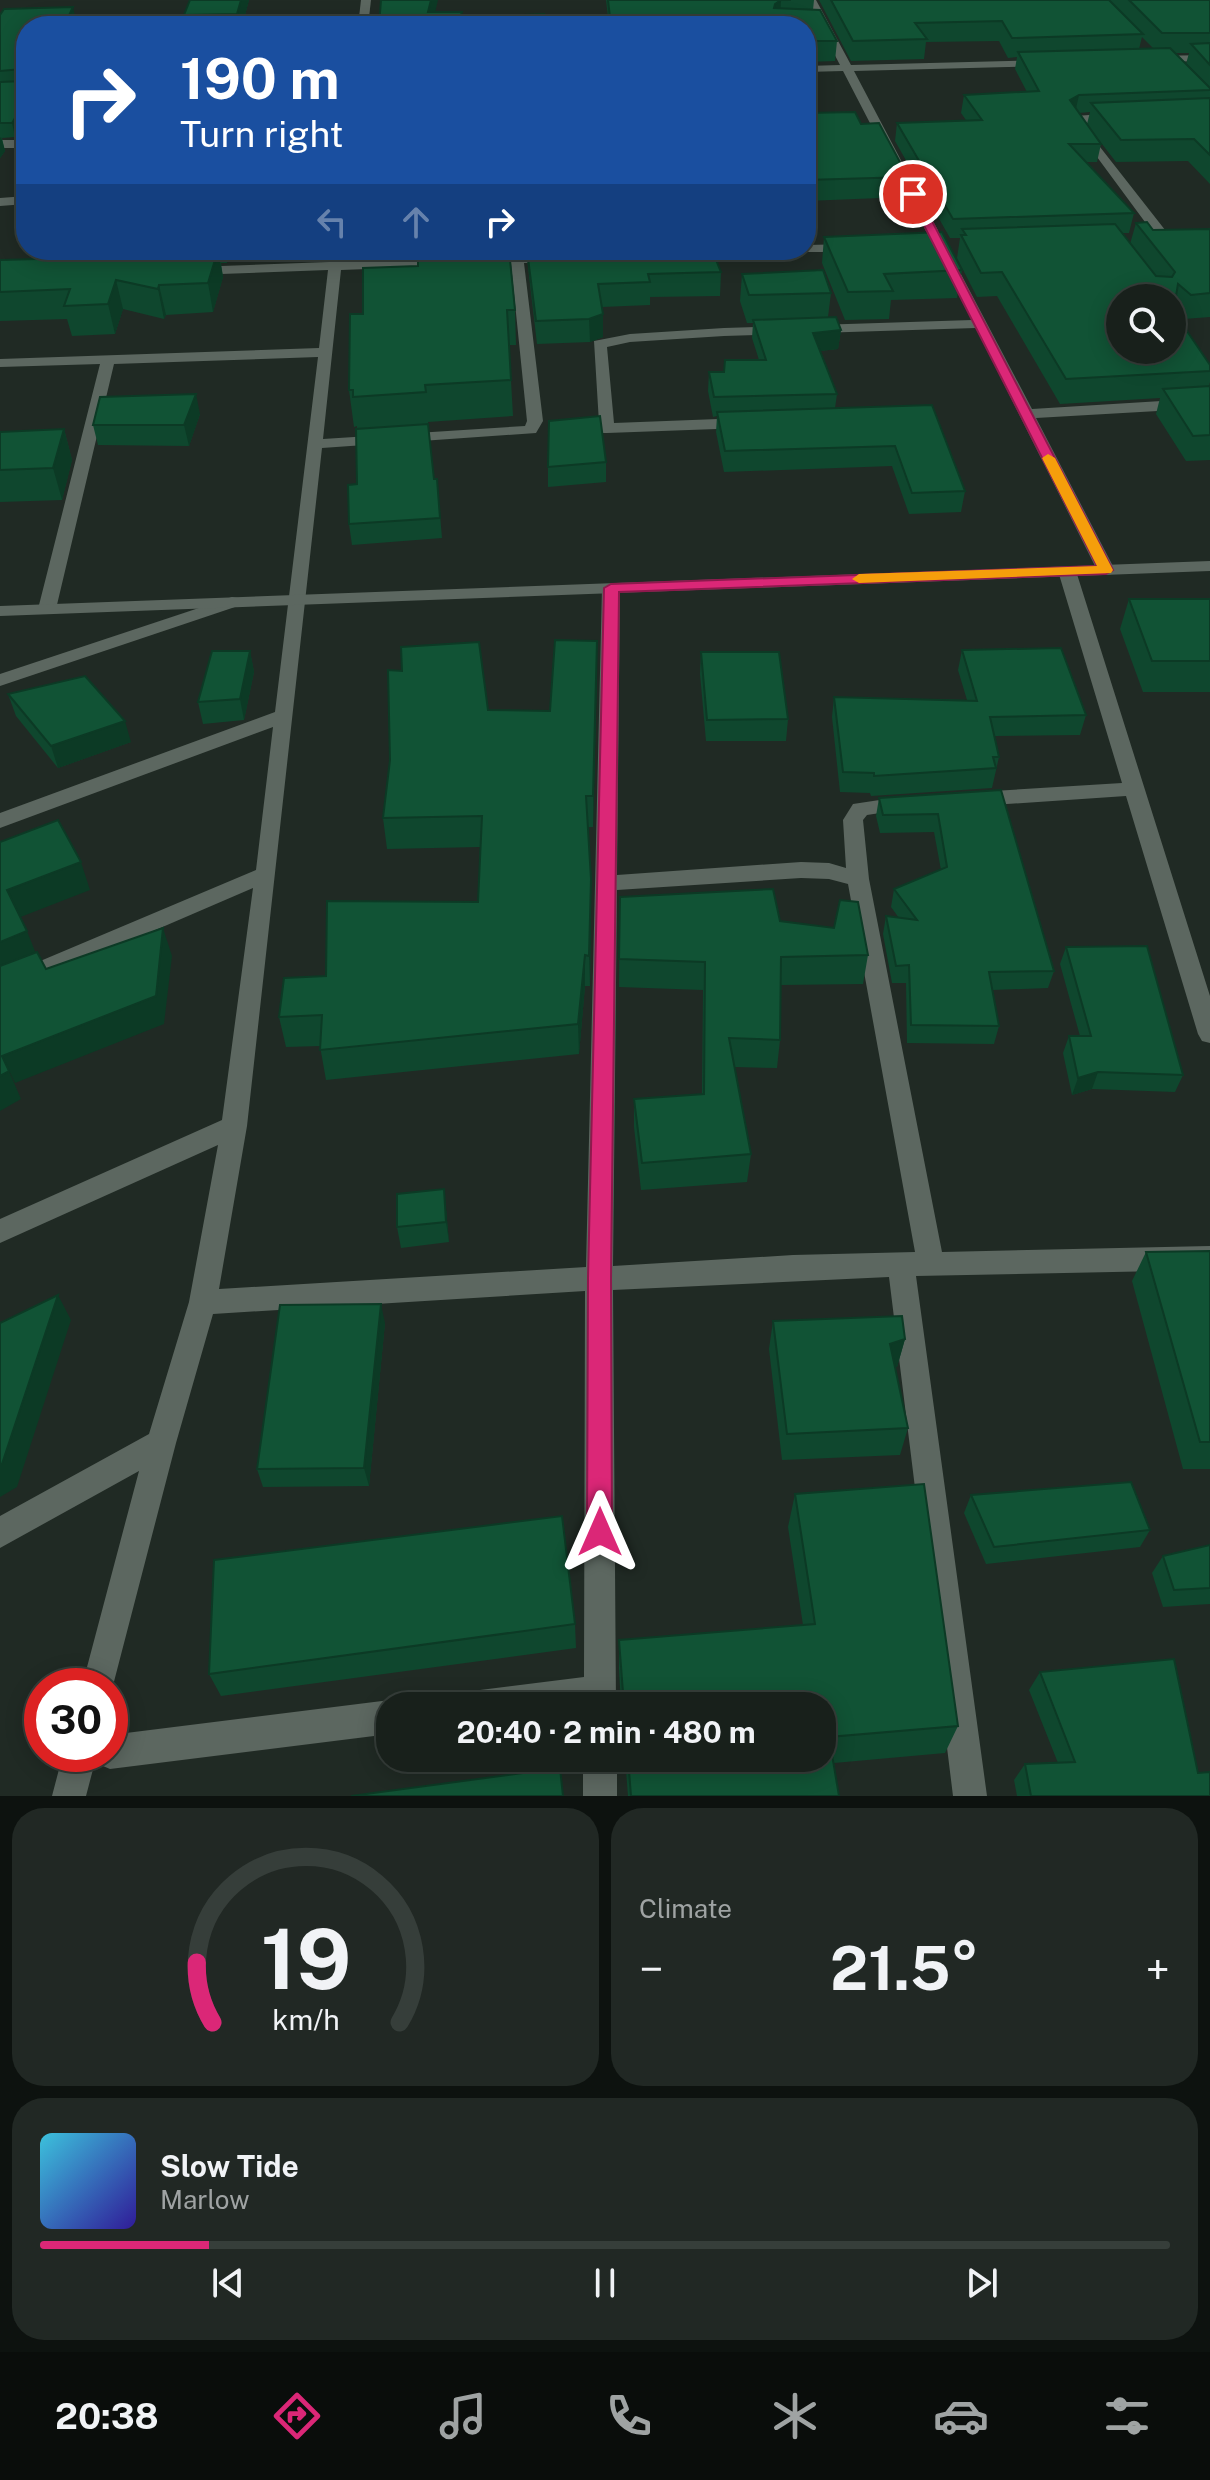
<!DOCTYPE html>
<html lang="en">
<head>
<meta charset="utf-8">
<style>
	:root { --surface:#18201b; --page:#212824; --text:#f1f3f6; --muted:#9fa3a3; --line:#363e3a; --accent:#db2777 }
	body { margin:0; font-family:"Public Sans",sans-serif; background:var(--page); color:var(--text); height:100vh; display:flex; flex-direction:column; font-size:30px; white-space:nowrap }
	* { box-sizing:border-box; margin:0 }
	p { font-size:26px; color:var(--muted) }
	.icon { flex:none; width:44px; height:44px; fill:none; stroke:currentColor; stroke-width:2; stroke-linecap:round; stroke-linejoin:round }
	.map { position:relative; height:1796px; overflow:hidden }
	.details { display:flex; flex-direction:column; gap:12px; padding:12px; background:#0d120f; flex:1 }
	.details>* { flex:none }
	.hud { position:absolute; left:16px; top:16px; width:800px; height:244px; border-radius:32px; box-shadow:0 4px 20px #0003,0 0 0 2px var(--line); background:#1a4fa0; color:#fff; overflow:hidden }
	.buttons { position:absolute; left:1106px; top:284px; display:grid; gap:16px }
	.buttons a { display:grid; place-items:center; width:80px; height:80px; border-radius:50%; background:var(--surface); box-shadow:0 4px 20px #0003,0 0 0 2px var(--line); font-size:40px }
	.speed { position:absolute; left:24px; top:1668px; display:flex; gap:16px; font-size:40px; font-weight:700; text-align:center }
	.speed>* { display:grid; place-content:center; width:104px; height:104px; border-radius:50%; background:var(--surface); box-shadow:0 4px 20px #0003,0 0 0 2px var(--line); line-height:1 }
	.speed .limit { border:12px solid #d22; background:#fff; color:#111 }
	.pin { position:absolute; display:grid; place-items:center; width:68px; height:68px; color:#fff; margin:-34px; border:4px solid #fff; border-radius:50%; box-shadow:0 2px 8px #0007 }
	.me { position:absolute; width:88px; margin:-44px; rotate:0deg; stroke-linejoin:round; filter:drop-shadow(0 0 6px #0008) }
	.turn { display:flex; align-items:center; gap:28px; height:168px; padding:0 32px; font-size:36px }
	.turn .icon { width:104px; height:104px; stroke-width:2.5 }
	.turn b { display:block; font-size:56px; line-height:68px }
	.lanes { display:flex; align-items:center; height:76px; padding:0 32px; background:#0003; justify-content:center; gap:40px; direction:ltr }
	.lanes .off { opacity:.35 }
	.big { font-size:60px; font-weight:700; line-height:1.1 }
	.details .widget { flex:1; display:flex; flex-direction:column; justify-content:center; gap:12px; min-width:0; padding:0 28px; border-radius:32px; background:var(--page) }
	.details .dial { align-items:center; gap:0 }
	.dial svg { height:208px; overflow:visible; fill:none; stroke:var(--line); stroke-width:7; stroke-linecap:round; text-anchor:middle }
	.dial text { fill:var(--text); stroke:none }
	.song { display:flex; align-items:center; gap:24px }
	.cover { width:96px; height:96px; border-radius:12px; background:linear-gradient(135deg,hsl(190 70% 55%),hsl(250 70% 35%)) }
	.played { height:8px; border-radius:4px; background:linear-gradient(90deg,var(--accent) 15%,var(--line) 15%) }
	.keys { display:flex; justify-content:space-around; direction:ltr }
	.heat { display:flex; justify-content:space-between; align-items:center; font-size:44px; direction:ltr }
	.details .tiles { flex:1; display:grid; gap:12px; grid-template-columns:1fr 1fr }
	.widget:last-child { grid-column:span 2 }
	.trip { position:absolute; left:376px; top:1692px; width:460px; height:80px; border-radius:32px; background:var(--surface); box-shadow:0 4px 20px #0003,0 0 0 2px var(--line); font-weight:700; line-height:80px; text-align:center }
	.menu { display:flex; height:128px; justify-content:space-around; align-items:center; background:#0a0d0b; color:var(--muted) }
	.menu .icon { width:56px; height:56px }
	.menu .on { color:var(--accent) }
	.menu b { font-size:36px; color:var(--text) }
	.map>svg:first-child { display:block }
	.lines { fill:none; stroke-linecap:round; stroke-linejoin:round }
	.minor { fill:#5c6760; fill-rule:evenodd }
	.tertiary { fill:#5c6760; fill-rule:evenodd }
	.wall { fill:#0f472e; fill-rule:evenodd }
	.shaded-wall { fill:#0c3a25 }
	.building { fill:#115335; stroke:#0c3a25; stroke-width:2 }
	.route { fill:#db2777; stroke:#8e194d; stroke-width:2 }
	.slow { fill:#f59e0b }
</style>
</head>
<body>
<div class="map">
<svg width="1210" height="1796" viewBox="0 0 1210 1796">
	<rect width="100%" height="100%" fill="#202a24"/>
	<g class="lines">
		<g class="minor">
			<polygon points="361,0 371,0 368,26 358,26"/>
			<polygon points="806,0 816,0 851,65 1045,60 1050,63 1045,66 854,71 1032,409 1210,398 1210,408 1036,418 1115,570 1112,574 1106,575 1097,570 976,328 724,336 630,342 607,347 614,423 744,418 752,423 744,428 607,433 595,433 587,428 599,423 594,341 630,334 724,328 972,320 843,71 806,72 806,66 840,65"/>
			<polygon points="1210,55 1210,61 1151,62 1146,59 1151,56"/>
			<polygon points="1117,113 1123,116 1121,118 1082,124 1169,235 1169,241 1159,241 1069,119 1075,116"/>
			<rect x="0" y="140" width="26" height="8"/>
			<polygon points="26,196 26,204 0,206 0,198"/>
			<polygon points="806,245 853,244 860,248 853,252 801,252 806,250"/>
			<path d="M330 250H344L342 262 446 258 453 262 446 266 341 270 323 439 525 426 527 421 511 264 481 265 474 261C484 254 551 251 561 258L554 262 524 263 543 421 536 433 322 448 247 1126 219 1289 586 1267 602 588 605 584H617L620 588 617 875 801 862 829 863 846 868 843 820 853 804 906 796 913 798 916 803 913 808 867 815 863 820 869 879 942 1252 1210 1246V1270L916 1276 987 1796H953L889 1277 613 1290 616 1706H464L468 1694 480 1690 584 1677 585 1291 213 1314 176 1443 110 1697V1686H82L139 1471 0 1548V1516L149 1434 189 1302 218 1145 0 1243V1219L222 1120 253 888 0 997V978L256 870 273 727 0 828V813L275 712 318 357 114 364 56 609 47 614 38 609 100 364 0 367V359L319 348 328 270 193 275 186 271 193 267 329 262ZM801 878 829 879 848 884 915 1252 793 1255 613 1266 617 890Z"/>
			<polygon points="681,250 797,250 790,254 685,257 678,253"/>
			<polygon points="1067,566 1076,571 1210,996 1210,1043 1202,1041 1198,1034 1126,796 977,806 967,799 977,792 1122,783 1058,571"/>
			<polygon points="232,597 238,598 241,602 238,606 0,686 0,674"/>
			<polygon points="390,1700 402,1706 390,1706 390,1734 110,1769 98,1764 96,1758 86,1796 52,1796 63,1754 110,1754 110,1735"/>
			<rect x="583" y="1758" width="34" height="38"/>
		</g>
		<polygon class="tertiary" points="1210,561 1210,571 0,616 0,606"/>
	</g>
	<g class="wall">
		<polygon points="249,0 242,26 186,26 184,15"/>
		<polygon points="606,0 814,0 813,10 837,41 835,61 806,62 806,26 609,26"/>
		<path d="M819 0H1210V184L1188 161 1116 162 1095 135 1101 144 1097 162H1086L1134 213 1129 233H1122L1130 244 1136 223 1153 230 1210 229V317L1184 319 1172 309 1120 298 1210 365V382L1209 386H1210V460L1186 461 1156 414 1160 398 1060 404 997 296 977 297 957 258 960 238H950L895 141 897 123 966 120 961 113 964 95 1027 92 1015 69 1017 57 1008 58 999 41 926 42 924 59 851 61ZM1142 37 1153 48 1139 49ZM1175 53H1189L1186 64ZM1090 112 1087 124 1079 113Z"/>
		<polygon points="0,15 76,20 73,26 26,26 26,120 15,137 2,138 5,151 0,158"/>
		<polygon points="806,113 861,124 908,177 905,197 806,201"/>
		<polygon points="824,237 962,270 957,298 891,300 889,319 845,320 822,263"/>
		<polygon points="87,250 296,250 230,251 227,263 221,263 223,277 213,312 166,315 164,319 123,309 115,334 72,336 67,319 0,321 0,260 75,258 87,253"/>
		<polygon points="526,250 712,250 721,272 720,296 650,297 650,305 602,307 603,337 590,342 537,344"/>
		<polygon points="742,274 831,293 828,317 841,330 838,349 820,351 837,394 835,408 965,491 961,512 909,514 892,466 724,472 716,432 717,416 713,417 708,391 709,372 724,372 759,360 752,338 753,323 747,323 740,301"/>
		<polygon points="515,310 516,345 509,345 513,416 428,422 434,479 437,479 442,538 352,545 349,524 357,484 357,426 354,427 349,390 350,314"/>
		<polygon points="200,414 189,446 98,445 93,425"/>
		<polygon points="64,429 72,460 62,500 0,502 0,432"/>
		<polygon points="606,462 606,482 548,487 548,467"/>
		<polygon points="1129,599 1210,599 1210,692 1143,692 1120,629"/>
		<polygon points="962,650 1086,715 1080,735 995,736 999,757 992,788 871,796 870,793 840,792 832,717 834,697 967,700 958,670"/>
		<polygon points="250,651 254,672 244,720 203,724 198,702"/>
		<polygon points="701,652 788,719 786,741 706,741 700,674"/>
		<polygon points="597,671 593,827 588,827 591,910 590,986 585,986 579,1054 326,1080 320,1046 286,1047 279,1017 326,976 478,902 480,847 387,849 383,818 488,710 550,711"/>
		<polygon points="8,694 131,742 58,768 16,716"/>
		<polygon points="1001,790 1054,971 1048,988 992,990 999,1026 994,1044 907,1043 906,983 892,983 883,934 886,916 899,918 891,907 894,889 941,870 934,832 880,833 876,816 879,798"/>
		<polygon points="620,897 780,921 868,955 863,984 781,985 780,1040 777,1068 735,1067 751,1154 747,1182 641,1190 634,1127 634,1099 702,1094 703,990 619,987"/>
		<polygon points="1066,947 1183,1075 1175,1092 1092,1089 1072,1095 1063,1053 1069,1036 1080,1036 1060,964"/>
		<polygon points="446,1209 449,1242 401,1248 397,1227"/>
		<polygon points="1210,1251 1210,1469 1183,1469 1132,1281 1146,1252"/>
		<polygon points="773,1321 905,1339 897,1367 895,1367 908,1428 900,1455 782,1460 769,1349"/>
		<polygon points="385,1323 369,1486 263,1487 257,1469"/>
		<polygon points="795,1494 958,1726 945,1753 834,1763 839,1796 628,1796 625,1758 822,1758 822,1706 621,1706 619,1669 619,1640 803,1625 788,1527"/>
		<polygon points="971,1495 1150,1530 1140,1547 986,1564 964,1513"/>
		<polygon points="1210,1545 1210,1604 1163,1607 1152,1573 1163,1556"/>
		<polygon points="575,1624 576,1648 221,1696 209,1674"/>
		<polygon points="1040,1672 1198,1773 1210,1796 1017,1796 1014,1780 1025,1764 1058,1763 1029,1690"/>
	</g>
	<g class="shaded-wall">
		<polygon points="241,0 249,0 242,26 239,26 237,14"/>
		<polygon points="431,0 438,0 432,26 428,12"/>
		<polygon points="781,0 780,20 773,23 775,4"/>
		<polygon points="73,7 76,20 73,26 64,26"/>
		<polygon points="462,12 463,26 457,26"/>
		<polygon points="1079,95 1075,113 1070,100"/>
		<polygon points="26,100 26,120 15,137 12,123"/>
		<polygon points="1,137 5,151 0,158 0,138"/>
		<polygon points="218,250 223,277 213,312 208,283"/>
		<polygon points="225,250 230,250 227,263"/>
		<polygon points="116,280 123,309 115,334 108,304"/>
		<polygon points="159,285 166,315 164,319 158,289"/>
		<polygon points="603,314 603,337 590,342 589,319"/>
		<polygon points="841,330 838,349 811,352 813,333"/>
		<polygon points="196,394 200,414 189,446 184,425"/>
		<polygon points="64,429 72,460 62,500 53,468"/>
		<polygon points="597,641 597,671 593,827 593,796"/>
		<polygon points="250,651 254,672 244,720 240,699"/>
		<polygon points="125,721 131,742 58,768 51,746"/>
		<polygon points="81,862 90,890 18,918 7,890"/>
		<polygon points="591,879 591,910 590,986 589,956"/>
		<polygon points="163,928 172,956 164,1024 15,1083 2,1056"/>
		<polygon points="27,931 38,959 0,975 0,942"/>
		<polygon points="585,955 585,986 579,1054 578,1024"/>
		<polygon points="9,1071 21,1099 0,1111 0,1076"/>
		<polygon points="1098,1072 1092,1089 1072,1095 1078,1078"/>
		<polygon points="444,1189 446,1209 449,1242 446,1222"/>
		<polygon points="58,1295 71,1320 17,1487 0,1497 0,1464"/>
		<polygon points="381,1304 385,1323 369,1486 364,1468"/>
		<polygon points="905,1339 897,1367 882,1371 890,1344"/>
	</g>
	<g class="building">
		<polygon points="190,0 241,0 237,14 184,15"/>
		<polygon points="381,0 431,0 428,12 462,12 457,26 379,26"/>
		<polygon points="608,0 791,0 781,0 775,4 774,8 820,10 837,41 806,41 806,26 716,26 716,25 611,26"/>
		<polygon points="831,0 1109,0 1143,34 1012,38 1002,21 915,23 927,39 853,41"/>
		<polygon points="1129,0 1210,0 1210,33 1162,33"/>
		<polygon points="73,7 64,26 26,26 26,100 12,123 0,123 0,82 23,81 26,78 22,69 0,71 0,15 4,9"/>
		<polygon points="544,14 544,26 503,26 502,16"/>
		<polygon points="255,23 269,26 254,26"/>
		<polygon points="1210,43 1210,65 1191,44"/>
		<polygon points="1170,48 1210,88 1210,90 1079,95 1070,100 1101,144 1069,144 1134,213 953,219 897,123 982,120 964,95 1039,91 1018,52"/>
		<polygon points="1210,98 1210,155 1194,139 1121,140 1091,103"/>
		<polygon points="855,112 861,124 879,123 908,177 806,180 806,139 811,139 806,126 806,113"/>
		<polygon points="1147,222 1153,230 1210,229 1210,293 1191,295 1178,284 1176,296 1168,298 1120,298 1120,350 1172,350 1172,309 1210,365 1210,371 1066,379 1002,272 981,273 961,235 966,235 962,229 1115,224 1156,276 1172,277 1175,272 1136,223"/>
		<polygon points="942,232 962,270 884,274 893,291 848,292 824,237"/>
		<polygon points="161,250 218,250 208,283 159,285 158,289 116,280 108,304 64,306 70,289 0,292 0,260 75,258 78,253"/>
		<polygon points="418,250 509,250 515,310 507,310 511,380 425,385 426,392 353,397 353,390 349,390 350,314 363,314 363,268 418,266"/>
		<polygon points="527,250 712,250 721,272 648,274 650,282 598,284 603,314 589,319 536,321"/>
		<polygon points="823,270 831,293 749,295 742,274"/>
		<polygon points="836,317 841,330 813,333 837,394 714,397 709,372 724,372 725,360 766,360 753,320"/>
		<polygon points="1210,386 1210,435 1193,436 1163,389"/>
		<polygon points="196,394 184,425 93,425 100,397"/>
		<polygon points="932,405 965,491 912,493 895,446 725,451 717,412"/>
		<polygon points="600,416 606,462 548,467 549,421"/>
		<polygon points="428,424 434,479 437,479 440,518 349,524 348,485 357,484 356,429"/>
		<polygon points="64,429 53,468 0,470 0,432"/>
		<polygon points="1129,599 1210,599 1210,661 1152,661"/>
		<polygon points="555,640 597,641 593,796 586,796 591,879 589,956 585,955 578,1024 320,1050 322,1015 279,1017 284,978 326,976 327,901 478,902 482,816 383,818 390,760 388,670 402,671 401,647 479,642 488,710 550,711"/>
		<polygon points="1061,648 1086,715 990,717 999,757 993,757 996,768 874,776 874,773 843,772 834,697 977,701 962,650"/>
		<polygon points="212,651 250,651 240,699 198,702"/>
		<polygon points="701,652 779,652 788,719 707,720"/>
		<polygon points="85,676 125,721 51,746 8,694"/>
		<polygon points="1001,790 1054,971 989,972 999,1026 911,1025 909,965 896,966 886,916 917,920 894,889 947,867 938,814 883,815 879,798"/>
		<polygon points="58,820 81,862 7,890 27,931 0,942 0,842"/>
		<polygon points="773,889 780,921 834,928 840,900 858,902 868,955 781,957 780,1040 729,1038 751,1154 642,1163 634,1099 704,1094 705,962 619,959 620,897"/>
		<polygon points="163,928 156,996 2,1056 9,1071 0,1076 0,966 37,952 46,969"/>
		<polygon points="1147,946 1183,1075 1098,1072 1078,1078 1069,1036 1091,1036 1066,947"/>
		<polygon points="444,1189 446,1222 397,1227 397,1194"/>
		<polygon points="1210,1251 1210,1442 1200,1442 1146,1252"/>
		<polygon points="58,1295 2,1464 0,1464 0,1323"/>
		<polygon points="381,1304 364,1468 257,1469 280,1305"/>
		<polygon points="902,1316 905,1339 890,1344 908,1428 787,1434 773,1321"/>
		<polygon points="1131,1482 1150,1530 994,1547 971,1495"/>
		<polygon points="924,1484 958,1726 829,1737 839,1796 631,1796 628,1758 822,1758 822,1706 624,1706 619,1640 815,1624 795,1494"/>
		<polygon points="562,1516 575,1624 209,1674 214,1560"/>
		<polygon points="1210,1545 1210,1588 1174,1590 1163,1556"/>
		<polygon points="1174,1659 1198,1773 1210,1772 1210,1796 1031,1796 1025,1764 1075,1762 1040,1672"/>
		<polygon points="560,1768 563,1796 351,1796"/>
	</g>
	<polygon class="route" points="913,191 918,194 1113,570 1106,574 619,592 611,1278 612,1532 609,1541 600,1545 591,1541 587,1532 588,1278 604,588 611,584 1097,566 908,194"/>
	<polygon class="slow" points="1048,454 1055,458 1113,570 1111,573 859,583 852,579 859,574 1097,566 1042,458"/>
</svg>
<div class="buttons">
<a><svg class="icon" aria-label="search" viewBox="0 0 24 24"><circle cx="10" cy="10" r="6"/><path d="M15 15l6 6"/></svg></a>
</div>
<div class="speed"><div class="limit">30</div></div>
<div class="pin" style="left:913px;top:194px;background:#d93025"><svg class="icon" aria-label="arrive" viewBox="0 0 24 24"><path d="M6 21V4h12l-3 4 3 4H6"/></svg></div>
<svg class="me" style="left:600px;top:1532px" viewBox="-20 -20 40 40"><path d="M0-17L14 15 0 8-14 15z" fill="#db2777" stroke="#fff" stroke-width="4"/></svg>
<div class="trip">20:40 · 2 min · 480 m</div>
<div class="hud">
<div class="turn"><svg class="icon" aria-label="right" viewBox="0 0 24 24"><path d="M7 20v-9h11M14 6l5 5-5 5"/></svg><div><b>190 m</b>Turn right</div></div>
<div class="lanes"><svg class="icon off" aria-label="left" viewBox="0 0 24 24"><path d="M17 20v-9H6M10 6l-5 5 5 5"/></svg><svg class="icon off" aria-label="ahead" viewBox="0 0 24 24"><path d="M12 20V5M6 11l6-6 6 6"/></svg><svg class="icon" aria-label="right" viewBox="0 0 24 24"><path d="M7 20v-9h11M14 6l5 5-5 5"/></svg></div>
</div>
</div>
<section class="details">
<div class="tiles">
<div class="widget dial"><svg viewBox="0 0 100 80">
<path d="M14 69A42 42 0 1 1 86 69"/>
<path d="M14 69A42 42 0 0 1 8 46" stroke="#db2777"/>
<text x="50" y="56" font-size="32" font-weight="700">19</text>
<text x="50" y="72" font-size="11">km/h</text>
</svg></div>
<div class="widget"><p>Climate</p>
<div class="heat"><a>−</a><b class="big">21.5°</b><a>+</a></div>
</div>
<div class="widget">
<div class="song"><i class="cover"></i><div><b>Slow Tide</b><p>Marlow</p></div></div>
<div class="played"></div>
<div class="keys"><svg class="icon" aria-label="previous" viewBox="0 0 24 24"><path d="M18 5L8 12l10 7zM5 5v14"/></svg><svg class="icon" aria-label="pause" viewBox="0 0 24 24"><path d="M8 5v14M16 5v14"/></svg><svg class="icon" aria-label="next" viewBox="0 0 24 24"><path d="M6 5l10 7-10 7zM19 5v14"/></svg></div>
</div>
</div>
</section>
<nav class="menu">
<b>20:38</b>
<svg class="icon on" aria-label="directions" viewBox="0 0 24 24"><path d="M12 3l9 9-9 9-9-9zM9 14v-3h6M13 9l2 2-2 2"/></svg>
<svg class="icon" aria-label="music" viewBox="0 0 24 24"><path d="M9 18V5l10-2v13"/><circle cx="6" cy="18" r="3"/><circle cx="16" cy="16" r="3"/></svg>
<svg class="icon" aria-label="phone" viewBox="0 0 24 24"><path d="M5 4h4l2 5-3 2q2 4 5 5l2-3 5 2v4C11 20 4 13 5 4z"/></svg>
<svg class="icon" aria-label="climate" viewBox="0 0 24 24"><path d="M12 3v18M4 7l16 10M4 17L20 7"/></svg>
<svg class="icon" aria-label="car" viewBox="0 0 24 24"><path d="M5 17H2v-5l4-1 3-4h7l3 4 3 1v5h-3M9 17h6M6 11h13"/><circle cx="7" cy="17" r="2"/><circle cx="17" cy="17" r="2"/></svg>
<svg class="icon" aria-label="filters" viewBox="0 0 24 24"><path d="M4 7h16M4 17h16"/><circle cx="9" cy="7" r="2"/><circle cx="15" cy="17" r="2"/></svg>
</nav>
</body>
</html>
